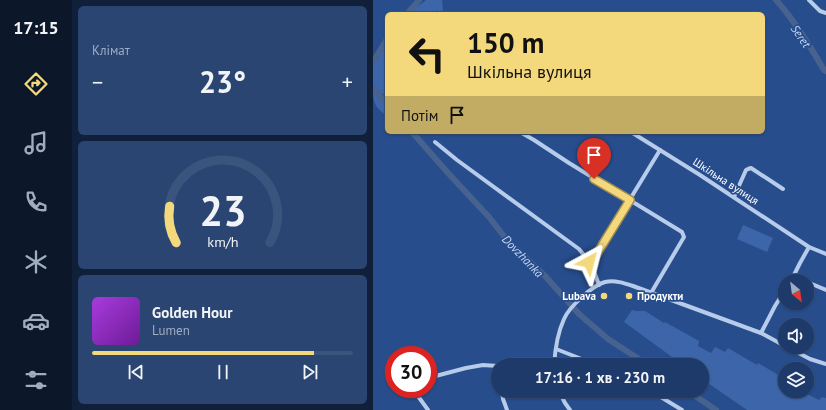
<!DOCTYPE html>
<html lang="uk">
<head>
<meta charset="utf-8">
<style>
	:root { --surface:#1d3a6a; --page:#2a4572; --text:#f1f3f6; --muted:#a0adc1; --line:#3b547e; --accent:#f3d87c }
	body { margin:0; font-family:"PT Sans",sans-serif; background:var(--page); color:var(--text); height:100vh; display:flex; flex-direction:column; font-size:15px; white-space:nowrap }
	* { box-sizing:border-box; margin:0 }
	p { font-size:13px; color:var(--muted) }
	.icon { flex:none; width:22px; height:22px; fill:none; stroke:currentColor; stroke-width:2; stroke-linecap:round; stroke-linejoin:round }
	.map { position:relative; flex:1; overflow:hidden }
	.panel { display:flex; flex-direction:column; gap:6px; padding:6px; background:#10203a; width:301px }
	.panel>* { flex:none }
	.banner { position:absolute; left:12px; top:12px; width:380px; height:122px; border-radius:6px; box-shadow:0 1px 3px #0004,0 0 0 1px var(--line); background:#f3d87c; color:#111; overflow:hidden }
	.needle { width:26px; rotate:151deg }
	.controls { position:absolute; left:405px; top:274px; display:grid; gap:8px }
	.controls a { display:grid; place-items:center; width:36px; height:36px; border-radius:50%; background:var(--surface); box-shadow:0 1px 3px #0004,0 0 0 1px var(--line); font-size:20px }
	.speed { position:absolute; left:12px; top:346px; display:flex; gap:8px; font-size:20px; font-weight:700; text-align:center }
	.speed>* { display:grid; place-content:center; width:52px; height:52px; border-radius:50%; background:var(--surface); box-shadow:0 1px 3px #0004,0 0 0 1px var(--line); line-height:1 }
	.speed .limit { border:6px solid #d22; background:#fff; color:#111 }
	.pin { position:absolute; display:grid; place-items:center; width:34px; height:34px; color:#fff; margin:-41px -17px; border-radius:50% 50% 50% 0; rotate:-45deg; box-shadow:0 0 4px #0007 }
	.pin .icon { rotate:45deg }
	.me { position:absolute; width:44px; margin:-22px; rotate:38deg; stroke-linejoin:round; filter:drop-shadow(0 0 3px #0008) }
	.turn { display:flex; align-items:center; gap:14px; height:84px; padding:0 16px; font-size:18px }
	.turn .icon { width:52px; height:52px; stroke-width:2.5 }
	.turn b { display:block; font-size:28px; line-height:34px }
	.then { display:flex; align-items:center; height:38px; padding:0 16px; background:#0003; gap:8px; font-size:15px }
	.big { font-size:30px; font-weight:800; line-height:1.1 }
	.panel .card { flex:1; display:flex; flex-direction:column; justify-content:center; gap:6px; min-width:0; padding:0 14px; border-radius:6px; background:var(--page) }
	.panel .dial { align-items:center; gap:0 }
	.dial svg { height:104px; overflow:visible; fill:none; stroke:var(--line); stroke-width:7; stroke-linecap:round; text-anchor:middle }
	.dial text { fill:var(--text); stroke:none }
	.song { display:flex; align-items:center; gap:12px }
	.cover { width:48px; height:48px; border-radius:6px; background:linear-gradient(135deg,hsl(280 70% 55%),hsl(280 70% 35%)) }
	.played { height:4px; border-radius:2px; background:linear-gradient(90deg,var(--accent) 85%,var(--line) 85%) }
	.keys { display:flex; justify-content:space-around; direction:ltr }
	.heat { display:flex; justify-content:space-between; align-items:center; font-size:22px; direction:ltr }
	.trip { position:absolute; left:118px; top:358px; width:218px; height:40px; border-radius:20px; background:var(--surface); box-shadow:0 1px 3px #0004,0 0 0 1px var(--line); font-weight:800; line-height:40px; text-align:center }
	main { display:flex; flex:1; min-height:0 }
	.menu { display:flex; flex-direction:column; width:72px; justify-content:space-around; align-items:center; background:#0c172a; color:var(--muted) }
	.menu .icon { width:28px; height:28px }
	.menu .active { color:var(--accent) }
	.menu b { font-size:18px; color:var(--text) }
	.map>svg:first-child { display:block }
	.green { fill:#3c66a9 }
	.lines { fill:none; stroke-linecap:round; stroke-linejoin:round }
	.river { stroke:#47628f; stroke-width:6 }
	.minor { stroke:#b7cbea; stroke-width:4 }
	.route-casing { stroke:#9e8c51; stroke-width:10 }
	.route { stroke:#f3d87c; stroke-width:7 }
	.poi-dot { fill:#f3d87c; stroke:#274d8d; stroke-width:1.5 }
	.labels { text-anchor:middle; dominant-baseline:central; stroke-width:3.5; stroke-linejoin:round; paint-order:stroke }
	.street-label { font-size:11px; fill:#fff; stroke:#274d8d }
	.poi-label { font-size:11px; font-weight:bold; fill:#fff; stroke:#274d8d; text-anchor:end }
	.water-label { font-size:12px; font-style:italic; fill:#c3d5f1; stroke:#274d8d }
</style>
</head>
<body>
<main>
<nav class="menu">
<b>17:15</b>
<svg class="icon active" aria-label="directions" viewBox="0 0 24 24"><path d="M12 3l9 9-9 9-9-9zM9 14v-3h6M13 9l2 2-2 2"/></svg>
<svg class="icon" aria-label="music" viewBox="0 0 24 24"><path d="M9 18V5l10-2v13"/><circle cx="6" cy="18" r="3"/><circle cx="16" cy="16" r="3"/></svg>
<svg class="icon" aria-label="phone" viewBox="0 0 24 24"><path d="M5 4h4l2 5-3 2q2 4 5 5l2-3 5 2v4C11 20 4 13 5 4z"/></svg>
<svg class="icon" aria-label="climate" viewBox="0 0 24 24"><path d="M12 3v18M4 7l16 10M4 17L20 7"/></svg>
<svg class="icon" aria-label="car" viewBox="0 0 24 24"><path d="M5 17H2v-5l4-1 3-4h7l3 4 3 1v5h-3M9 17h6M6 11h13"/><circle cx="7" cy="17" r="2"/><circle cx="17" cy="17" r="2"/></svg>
<svg class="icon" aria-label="filters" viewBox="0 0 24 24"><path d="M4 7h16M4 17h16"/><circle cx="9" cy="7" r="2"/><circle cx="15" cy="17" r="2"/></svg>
</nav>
<section class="panel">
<div class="card"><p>Клімат</p>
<div class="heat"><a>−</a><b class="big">23°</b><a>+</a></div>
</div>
<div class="card dial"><svg viewBox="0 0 100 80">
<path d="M14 69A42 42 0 1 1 86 69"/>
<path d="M14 69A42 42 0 0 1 9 41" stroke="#f3d87c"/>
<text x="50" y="56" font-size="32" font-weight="700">23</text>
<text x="50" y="72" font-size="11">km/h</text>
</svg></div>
<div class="card">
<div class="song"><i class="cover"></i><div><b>Golden Hour</b><p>Lumen</p></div></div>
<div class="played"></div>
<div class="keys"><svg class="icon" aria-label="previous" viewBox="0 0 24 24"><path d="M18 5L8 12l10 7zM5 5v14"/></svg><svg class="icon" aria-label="pause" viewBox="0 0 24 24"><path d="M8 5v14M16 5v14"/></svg><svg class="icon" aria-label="next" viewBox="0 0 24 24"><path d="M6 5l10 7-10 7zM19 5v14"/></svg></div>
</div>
</section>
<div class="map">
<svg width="453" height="410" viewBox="0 0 453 410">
	<rect width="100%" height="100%" fill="#274d8d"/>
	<g class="green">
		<path d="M53 0H69L70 10 67 12 64 10 63 12 64 14H37C40 7 48 5 53 0Z"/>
		<polygon points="14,38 14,96 3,90 0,89 0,61 1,56 11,49"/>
		<path d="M0 91 4 92 14 101V116C4 108 0 105 0 91Z"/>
		<polygon points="370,225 400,238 394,252 364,239"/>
		<polygon points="259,310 263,311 272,311 291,323 292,322 326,341 325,346 338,353 342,347 352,352 355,348 384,365 385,363 407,376 407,380 412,383 412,391 428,391 446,400 449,397 453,398 453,410 374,410 329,379 329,365 310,365 251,322"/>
	</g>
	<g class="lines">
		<g class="river">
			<path d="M403 0C422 21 437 46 451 70L453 71"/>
			<polyline points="34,14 46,0"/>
			<polyline points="0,62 14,39"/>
			<polyline points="0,88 14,104"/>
			<polyline points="39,132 75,173 116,217 134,240 173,277 206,314 235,339 275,365"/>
			<polyline points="315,391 343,410"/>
		</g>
		<g class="minor">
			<polyline points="436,0 447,11 453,13"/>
			<polyline points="147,132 161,140 196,163 309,232 311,237 278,293"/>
			<polyline points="258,132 327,175 436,247 453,254"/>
			<polyline points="62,142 84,160 206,249 218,264"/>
			<polyline points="361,197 373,170 375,169 378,168 410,189"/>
			<polyline points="421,275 433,281"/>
			<polyline points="418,281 427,263 436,247"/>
			<polyline points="434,282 453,290"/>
			<polyline points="226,285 219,266 218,264 220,260 287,150"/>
			<polyline points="388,333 402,306 412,290"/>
			<polyline points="414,347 437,359 453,364"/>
			<polyline points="183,349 224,365"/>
			<path d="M181 365C182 351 185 332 191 319 196 307 220 285 232 282 242 280 251 283 260 286L388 333 412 346"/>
			<polyline points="55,378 93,368 110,365 125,366"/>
			<polyline points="41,389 42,392 55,410"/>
			<polyline points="129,391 130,399 134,410"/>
			<polyline points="186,391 192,403 197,410"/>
			<polyline points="278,391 309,410"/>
		</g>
	</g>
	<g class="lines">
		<g class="route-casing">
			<polyline id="route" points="216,262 218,264 220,260 257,200 221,179"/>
		</g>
		<use href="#route" class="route"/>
	</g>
	<g class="poi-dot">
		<circle cx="231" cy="296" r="4"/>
		<circle cx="256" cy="296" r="4"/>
	</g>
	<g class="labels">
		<g class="street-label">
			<text transform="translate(353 181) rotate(33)">Шкільна вулиця</text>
		</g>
		<g class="poi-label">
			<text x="223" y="296">Lubava</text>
			<text x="264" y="296" text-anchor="start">Продукти</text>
		</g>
		<g class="water-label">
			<text transform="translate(428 36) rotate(55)">Seret</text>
			<text transform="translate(150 256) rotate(46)">Dovzhanka</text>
		</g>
	</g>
</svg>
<div class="controls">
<a><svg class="needle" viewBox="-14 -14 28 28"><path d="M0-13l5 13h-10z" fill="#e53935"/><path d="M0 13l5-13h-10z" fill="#a0adc1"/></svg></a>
<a><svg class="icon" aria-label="sound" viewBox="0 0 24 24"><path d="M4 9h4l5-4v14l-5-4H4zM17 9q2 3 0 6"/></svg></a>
<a><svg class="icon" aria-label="layers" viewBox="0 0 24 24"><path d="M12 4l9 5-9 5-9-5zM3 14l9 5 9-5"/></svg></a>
</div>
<div class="speed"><div class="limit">30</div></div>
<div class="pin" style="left:221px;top:179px;background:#d93025"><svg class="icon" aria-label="arrive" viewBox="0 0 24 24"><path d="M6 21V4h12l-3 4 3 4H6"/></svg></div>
<svg class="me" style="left:216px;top:262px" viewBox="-20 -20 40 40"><path d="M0-17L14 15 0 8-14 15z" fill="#f3d87c" stroke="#fff" stroke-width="4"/></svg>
<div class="trip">17:16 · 1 хв · 230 m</div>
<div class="banner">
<div class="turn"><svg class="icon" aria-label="left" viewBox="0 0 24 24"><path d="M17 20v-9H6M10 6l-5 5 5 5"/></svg><div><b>150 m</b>Шкільна вулиця</div></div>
<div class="then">Потім<svg class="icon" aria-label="arrive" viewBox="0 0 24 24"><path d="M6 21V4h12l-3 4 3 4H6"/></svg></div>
</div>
</div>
</main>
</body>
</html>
